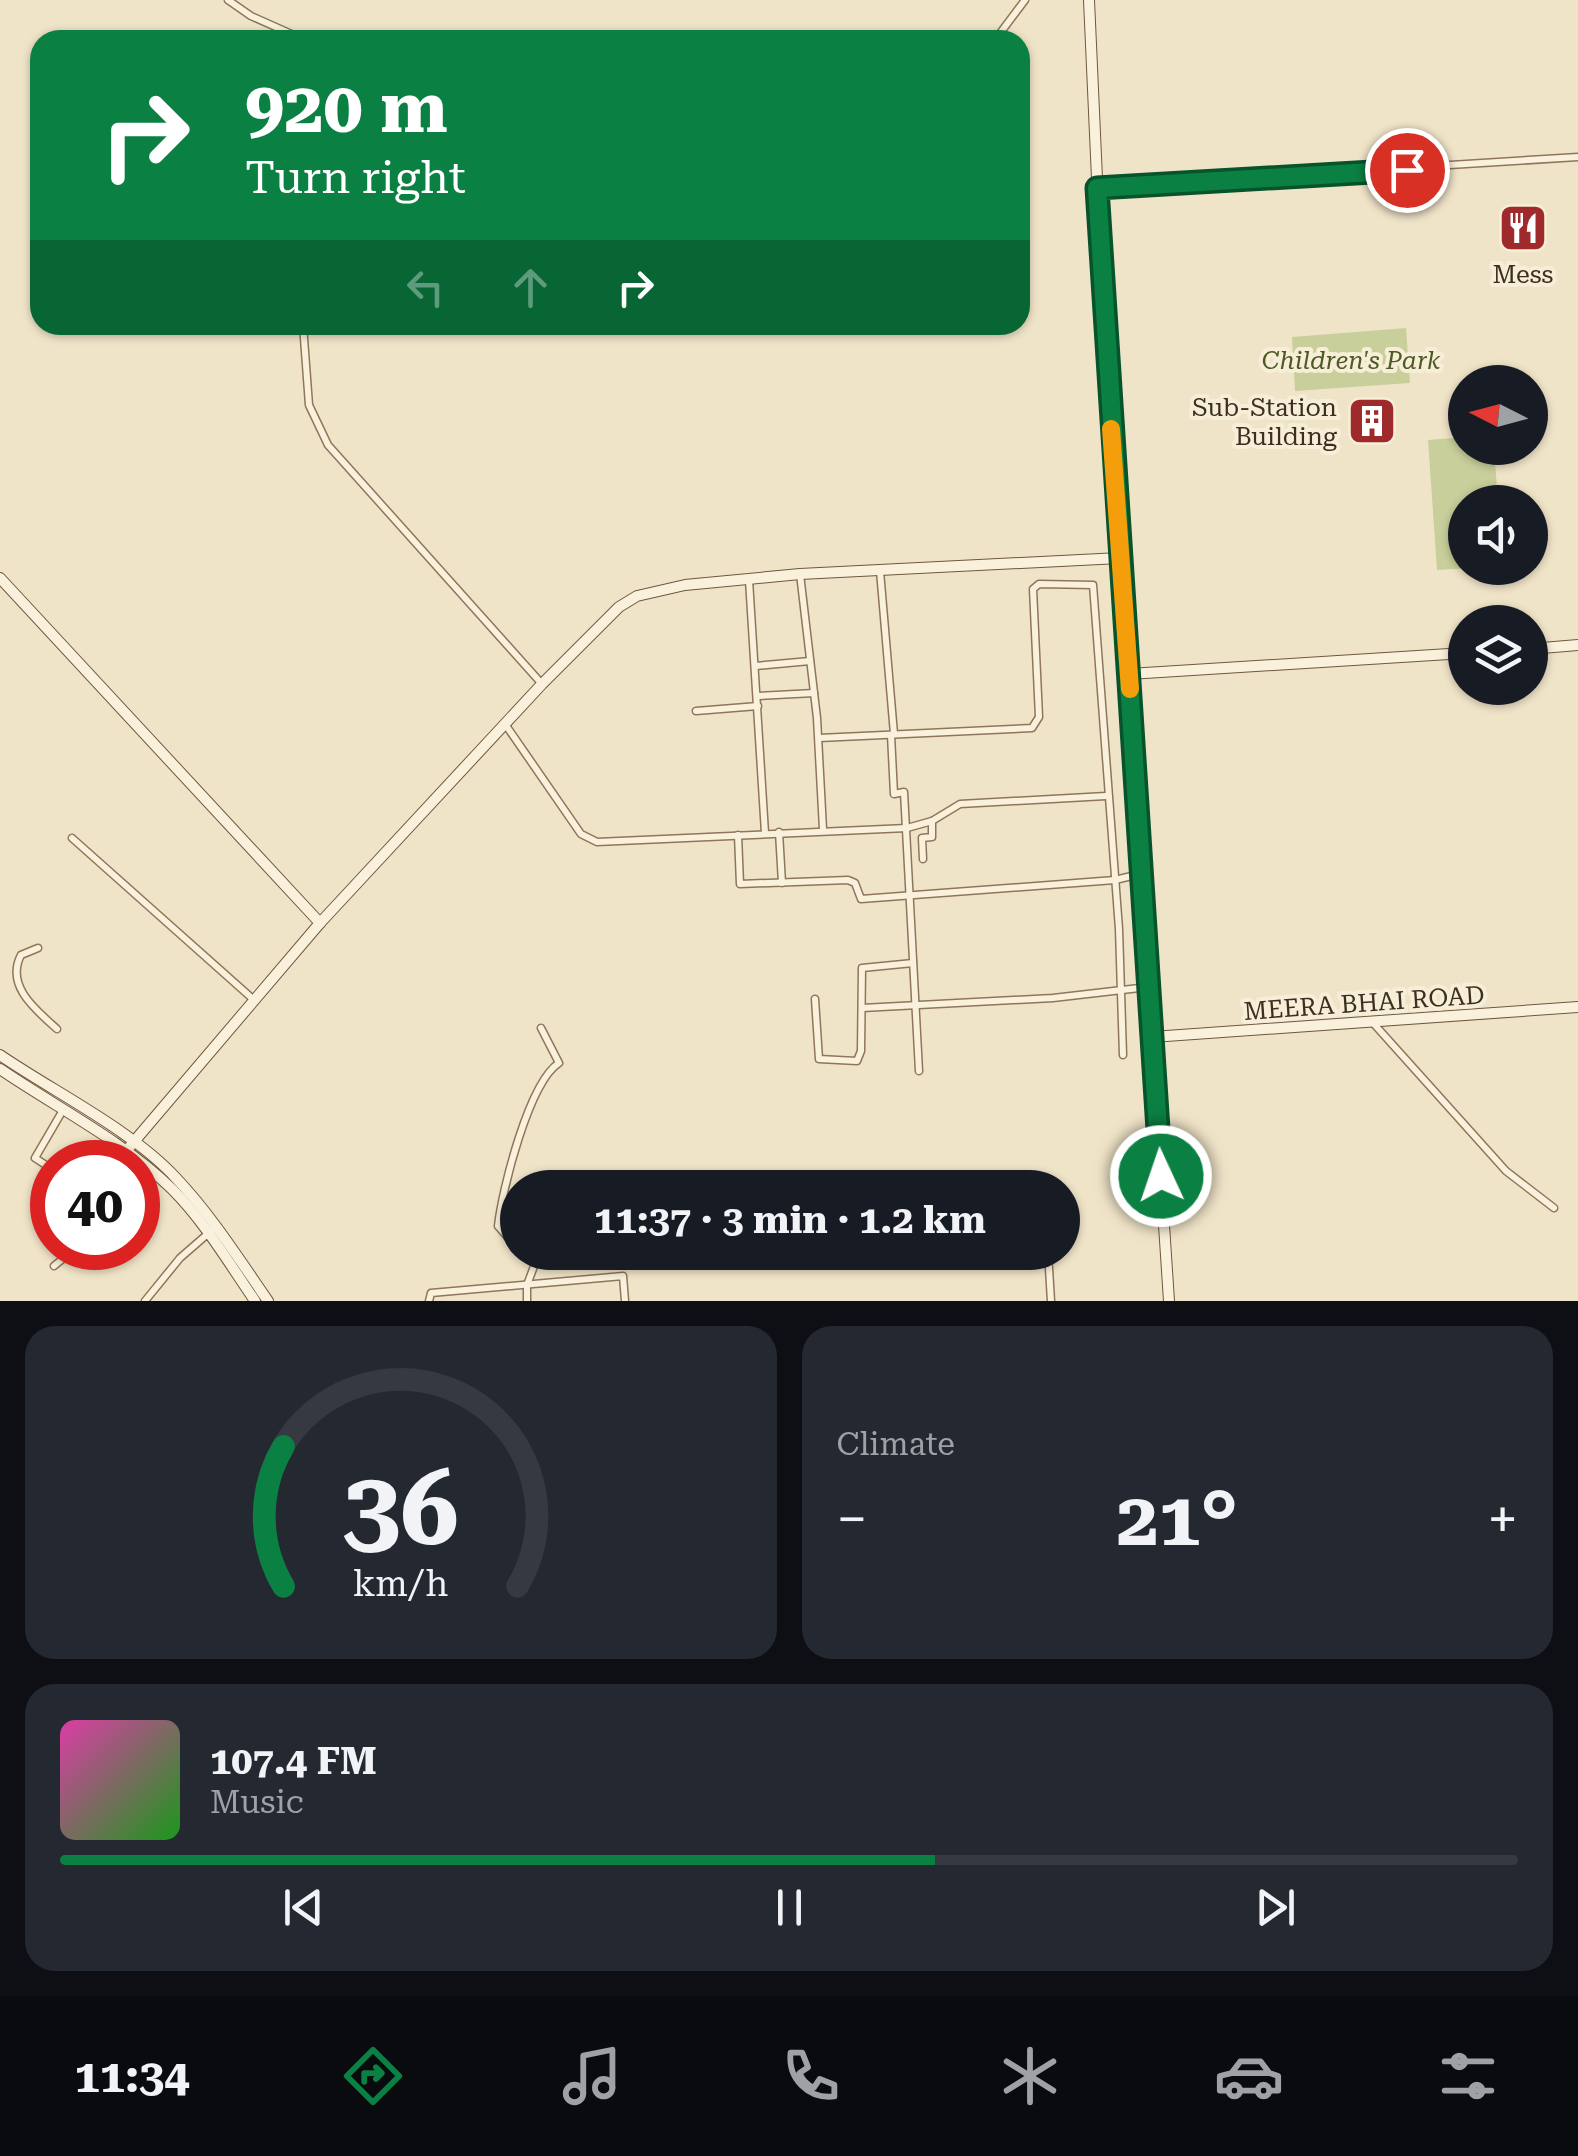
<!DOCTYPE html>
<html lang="en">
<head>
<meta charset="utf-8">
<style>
	:root { --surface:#171b24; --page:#242831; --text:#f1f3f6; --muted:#9ea1a6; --line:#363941; --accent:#0b8043 }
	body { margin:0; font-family:"Roboto Serif",serif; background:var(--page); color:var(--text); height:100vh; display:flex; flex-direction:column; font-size:38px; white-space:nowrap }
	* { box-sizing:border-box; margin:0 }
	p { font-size:32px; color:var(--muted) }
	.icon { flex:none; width:55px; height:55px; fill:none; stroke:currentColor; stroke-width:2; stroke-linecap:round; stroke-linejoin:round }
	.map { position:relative; height:1301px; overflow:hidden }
	.drawer { display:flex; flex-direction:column; gap:25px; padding:25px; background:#0d0f14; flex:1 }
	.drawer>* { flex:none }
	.hud { position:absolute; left:30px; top:30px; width:1000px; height:305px; border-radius:30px; box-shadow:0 2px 8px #0004; background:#0b8043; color:#fff; overflow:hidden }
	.needle { width:65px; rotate:276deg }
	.controls { position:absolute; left:1448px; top:365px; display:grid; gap:20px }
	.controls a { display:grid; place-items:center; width:100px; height:100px; border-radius:50%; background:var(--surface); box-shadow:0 2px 8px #0004; font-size:50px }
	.speed { position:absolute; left:30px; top:1140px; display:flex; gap:20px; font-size:50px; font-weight:700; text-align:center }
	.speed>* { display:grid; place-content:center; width:130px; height:130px; border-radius:50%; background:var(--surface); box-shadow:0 2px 8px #0004; line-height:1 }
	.speed .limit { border:15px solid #d22; background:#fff; color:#111 }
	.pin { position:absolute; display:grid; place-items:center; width:85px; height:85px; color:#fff; margin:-42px; border:5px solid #fff; border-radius:50%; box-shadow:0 2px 10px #0007 }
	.me { position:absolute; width:110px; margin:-55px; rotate:357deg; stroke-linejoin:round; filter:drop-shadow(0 0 8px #0008) }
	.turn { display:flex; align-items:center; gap:35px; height:210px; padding:0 50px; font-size:45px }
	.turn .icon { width:130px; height:130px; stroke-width:2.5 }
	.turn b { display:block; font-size:70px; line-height:85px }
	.lanes { display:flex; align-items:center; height:95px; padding:0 50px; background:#0003; justify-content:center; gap:50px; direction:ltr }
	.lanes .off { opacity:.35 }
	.big { font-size:75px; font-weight:700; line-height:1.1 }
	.drawer .widget { flex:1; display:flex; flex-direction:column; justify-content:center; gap:15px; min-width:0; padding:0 35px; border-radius:30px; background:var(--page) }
	.drawer .dial { align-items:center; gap:0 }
	.dial svg { height:260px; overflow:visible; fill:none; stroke:var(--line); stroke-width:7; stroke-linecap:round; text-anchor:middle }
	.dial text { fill:var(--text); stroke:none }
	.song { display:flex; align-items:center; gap:30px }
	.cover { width:120px; height:120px; border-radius:15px; background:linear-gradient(135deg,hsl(320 70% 55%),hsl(120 70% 35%)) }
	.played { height:10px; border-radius:5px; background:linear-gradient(90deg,var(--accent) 60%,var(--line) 60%) }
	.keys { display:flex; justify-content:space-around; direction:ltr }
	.heat { display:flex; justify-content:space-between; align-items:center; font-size:55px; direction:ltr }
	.drawer .tiles { flex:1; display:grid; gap:25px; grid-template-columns:1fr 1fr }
	.widget:last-child { grid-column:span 2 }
	.trip { position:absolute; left:500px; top:1170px; width:580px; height:100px; border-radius:50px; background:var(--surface); box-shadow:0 2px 8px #0004; font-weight:700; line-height:100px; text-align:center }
	.tab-bar { display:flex; height:160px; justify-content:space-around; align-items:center; background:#090b0e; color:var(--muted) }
	.tab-bar .icon { width:70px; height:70px }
	.tab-bar .active { color:var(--accent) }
	.tab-bar b { font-size:45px; color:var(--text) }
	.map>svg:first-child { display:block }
	.green { fill:#c9cf9b }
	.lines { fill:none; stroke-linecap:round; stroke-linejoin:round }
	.street-casing { stroke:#8d765c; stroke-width:9 }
	.secondary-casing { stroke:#6f573f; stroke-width:12 }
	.street { stroke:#faf1dc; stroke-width:6 }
	.secondary { stroke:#faf1dc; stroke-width:10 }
	.route-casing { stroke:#07532c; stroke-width:25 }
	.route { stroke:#0b8043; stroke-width:18 }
	.slow { stroke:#f59e0b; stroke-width:18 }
	.labels { text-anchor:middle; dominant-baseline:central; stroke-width:8; stroke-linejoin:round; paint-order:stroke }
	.poi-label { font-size:25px; fill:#3d2e20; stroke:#f7eed8 }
	.park-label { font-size:25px; font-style:italic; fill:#4d5a26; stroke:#f7eed8 }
	.street-label { font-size:25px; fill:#3d2e20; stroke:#f7eed8 }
</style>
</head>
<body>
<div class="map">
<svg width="1578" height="1301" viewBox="0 0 1578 1301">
	<rect width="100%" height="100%" fill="#f0e4c8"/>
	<g class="green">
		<polygon points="1406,328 1410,383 1295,391 1292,337"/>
		<polygon points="1465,437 1465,448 1494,448 1498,502 1465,502 1465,568 1470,568 1437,570 1428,440"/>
	</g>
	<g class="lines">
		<g class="street-casing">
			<g id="street">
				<polyline points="228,0 251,16 305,40"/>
				<polyline points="995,40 1025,0"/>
				<polyline points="1097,187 1578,157"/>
				<polyline points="303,325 309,405 328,445 542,684"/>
				<polyline points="880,571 894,734"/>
				<polyline points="800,574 817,718 823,829"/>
				<polyline points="749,580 765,833"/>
				<polyline points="755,666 810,661"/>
				<polyline points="757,696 814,693"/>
				<polyline points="696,711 758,706"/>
				<polyline points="505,724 581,834 597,842 907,828 932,821 960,804 1106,796"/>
				<polyline points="891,735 894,794 904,792 919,1071"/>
				<polyline points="819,738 1032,728 1039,717 1033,589 1039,584 1093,585 1119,929 1123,1055"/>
				<polyline points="779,832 782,883"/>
				<polyline points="738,835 740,884 848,880 855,883 861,899 1115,880 1140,874"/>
				<polyline points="72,838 254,1000"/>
				<polyline points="923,859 922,838 932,837 932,821"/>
				<path d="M38 948 21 955C5 986 36 1010 57 1029"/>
				<polyline points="815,999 819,1059 857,1061 861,1051 862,968 913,963"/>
				<polyline points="862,1008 1053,998 1148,987"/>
				<polyline points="1374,1024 1506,1171 1554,1208"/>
				<polyline points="52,1169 35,1158 63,1110"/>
				<path d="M518 1249 498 1226C502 1190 529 1082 559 1063L541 1028"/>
				<polyline points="523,1252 536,1261 527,1285 527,1301"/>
				<polyline points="1048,1252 1051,1301"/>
				<polyline points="54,1266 76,1248"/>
				<polyline points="145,1301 180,1258 211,1231"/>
				<polyline points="429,1301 431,1293 623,1276 625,1301"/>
			</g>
		</g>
		<g class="secondary-casing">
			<g id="secondary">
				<polyline points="1089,0 1101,268 1169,1301"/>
				<polyline points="0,578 320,923"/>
				<polyline points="1530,649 1578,645"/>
				<polyline points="1129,674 1465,653"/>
				<polyline points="1152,1037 1578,1007"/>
				<path d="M0 1055C54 1092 132 1130 176 1178 211 1215 239 1259 268 1301"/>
				<path d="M0 1069C57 1108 122 1140 172 1189 204 1221 229 1263 255 1301"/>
				<polyline points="126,1151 320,923 542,684 619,607 637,596 685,585 800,574 1120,558"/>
			</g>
		</g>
		<use href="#street" class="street"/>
		<use href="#secondary" class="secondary"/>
	</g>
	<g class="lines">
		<g class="route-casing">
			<polyline id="route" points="1161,1176 1097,188 1407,170"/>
		</g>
		<use href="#route" class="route"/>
		<polyline class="slow" points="1111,429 1130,689"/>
	</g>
	<defs>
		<g id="restaurant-square" transform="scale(2.5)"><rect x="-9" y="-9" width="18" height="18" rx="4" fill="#9e2a2b" stroke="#f7eed8"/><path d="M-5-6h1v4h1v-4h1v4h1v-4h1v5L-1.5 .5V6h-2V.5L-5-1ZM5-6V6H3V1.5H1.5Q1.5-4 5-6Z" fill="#fff"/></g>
		<g id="building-square" transform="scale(2.5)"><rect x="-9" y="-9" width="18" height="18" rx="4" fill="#9e2a2b" stroke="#f7eed8"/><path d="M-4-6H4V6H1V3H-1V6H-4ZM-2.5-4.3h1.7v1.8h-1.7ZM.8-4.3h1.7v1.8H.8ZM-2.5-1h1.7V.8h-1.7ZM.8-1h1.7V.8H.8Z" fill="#fff"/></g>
	</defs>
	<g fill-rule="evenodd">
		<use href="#restaurant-square" x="1523" y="228"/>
		<use href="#building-square" x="1372" y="421"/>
	</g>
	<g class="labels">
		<g class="poi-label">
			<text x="1523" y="274">Mess</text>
			<text x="1337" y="407" text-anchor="end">Sub-Station<tspan x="1337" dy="29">Building</tspan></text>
		</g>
		<g class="park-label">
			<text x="1351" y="360">Children's Park</text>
		</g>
		<g class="street-label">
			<text transform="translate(1364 1003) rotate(-4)">MEERA BHAI ROAD</text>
		</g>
	</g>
</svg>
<div class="controls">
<a><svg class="needle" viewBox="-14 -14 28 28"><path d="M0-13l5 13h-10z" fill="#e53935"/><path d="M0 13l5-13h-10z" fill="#9ea1a6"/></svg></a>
<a><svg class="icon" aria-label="sound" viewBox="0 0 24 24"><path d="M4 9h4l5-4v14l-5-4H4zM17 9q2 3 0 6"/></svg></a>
<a><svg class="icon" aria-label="layers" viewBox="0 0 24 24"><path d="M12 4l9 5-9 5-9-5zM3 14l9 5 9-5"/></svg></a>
</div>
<div class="speed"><div class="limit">40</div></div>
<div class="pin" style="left:1407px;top:170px;background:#d93025"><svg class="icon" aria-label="arrive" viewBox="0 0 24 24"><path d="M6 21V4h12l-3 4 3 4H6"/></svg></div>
<svg class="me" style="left:1161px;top:1176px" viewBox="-20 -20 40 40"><circle r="17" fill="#0b8043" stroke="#fff" stroke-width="3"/><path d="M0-11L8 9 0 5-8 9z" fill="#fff"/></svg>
<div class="trip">11:37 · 3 min · 1.2 km</div>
<div class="hud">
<div class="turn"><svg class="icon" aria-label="right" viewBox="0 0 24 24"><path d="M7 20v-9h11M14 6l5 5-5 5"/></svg><div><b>920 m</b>Turn right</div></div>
<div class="lanes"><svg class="icon off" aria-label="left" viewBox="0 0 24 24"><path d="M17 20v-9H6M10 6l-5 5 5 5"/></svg><svg class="icon off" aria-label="ahead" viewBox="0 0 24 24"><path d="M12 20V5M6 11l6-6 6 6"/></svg><svg class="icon" aria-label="right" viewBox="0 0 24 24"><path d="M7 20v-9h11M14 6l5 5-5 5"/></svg></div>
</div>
</div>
<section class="drawer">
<div class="tiles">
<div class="widget dial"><svg viewBox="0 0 100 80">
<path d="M14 69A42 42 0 1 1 86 69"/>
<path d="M14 69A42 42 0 0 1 14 26" stroke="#0b8043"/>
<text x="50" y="56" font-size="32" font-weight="700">36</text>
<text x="50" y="72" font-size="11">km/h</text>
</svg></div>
<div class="widget"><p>Climate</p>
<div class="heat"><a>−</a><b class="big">21°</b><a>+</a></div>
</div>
<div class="widget">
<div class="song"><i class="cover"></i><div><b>107.4 FM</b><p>Music</p></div></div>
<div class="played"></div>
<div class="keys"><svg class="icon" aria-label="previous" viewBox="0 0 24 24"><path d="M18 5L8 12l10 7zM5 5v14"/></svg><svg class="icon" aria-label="pause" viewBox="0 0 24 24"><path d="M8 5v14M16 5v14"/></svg><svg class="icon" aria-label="next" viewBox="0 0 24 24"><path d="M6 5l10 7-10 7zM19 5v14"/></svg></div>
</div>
</div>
</section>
<nav class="tab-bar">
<b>11:34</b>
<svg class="icon active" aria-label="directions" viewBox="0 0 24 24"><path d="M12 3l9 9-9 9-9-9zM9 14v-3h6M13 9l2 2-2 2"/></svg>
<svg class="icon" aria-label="music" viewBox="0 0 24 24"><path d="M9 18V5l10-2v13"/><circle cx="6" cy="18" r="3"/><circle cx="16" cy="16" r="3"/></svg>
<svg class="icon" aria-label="phone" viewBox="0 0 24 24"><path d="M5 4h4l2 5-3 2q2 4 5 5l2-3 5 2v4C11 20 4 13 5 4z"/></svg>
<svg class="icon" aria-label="climate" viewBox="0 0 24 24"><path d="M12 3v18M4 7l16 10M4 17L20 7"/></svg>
<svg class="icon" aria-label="car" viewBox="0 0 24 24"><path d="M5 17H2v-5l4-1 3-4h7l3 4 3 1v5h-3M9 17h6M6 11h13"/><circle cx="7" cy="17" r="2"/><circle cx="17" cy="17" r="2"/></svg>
<svg class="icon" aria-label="filters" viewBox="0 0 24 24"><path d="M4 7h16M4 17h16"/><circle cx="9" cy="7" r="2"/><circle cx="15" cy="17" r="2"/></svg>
</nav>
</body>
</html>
